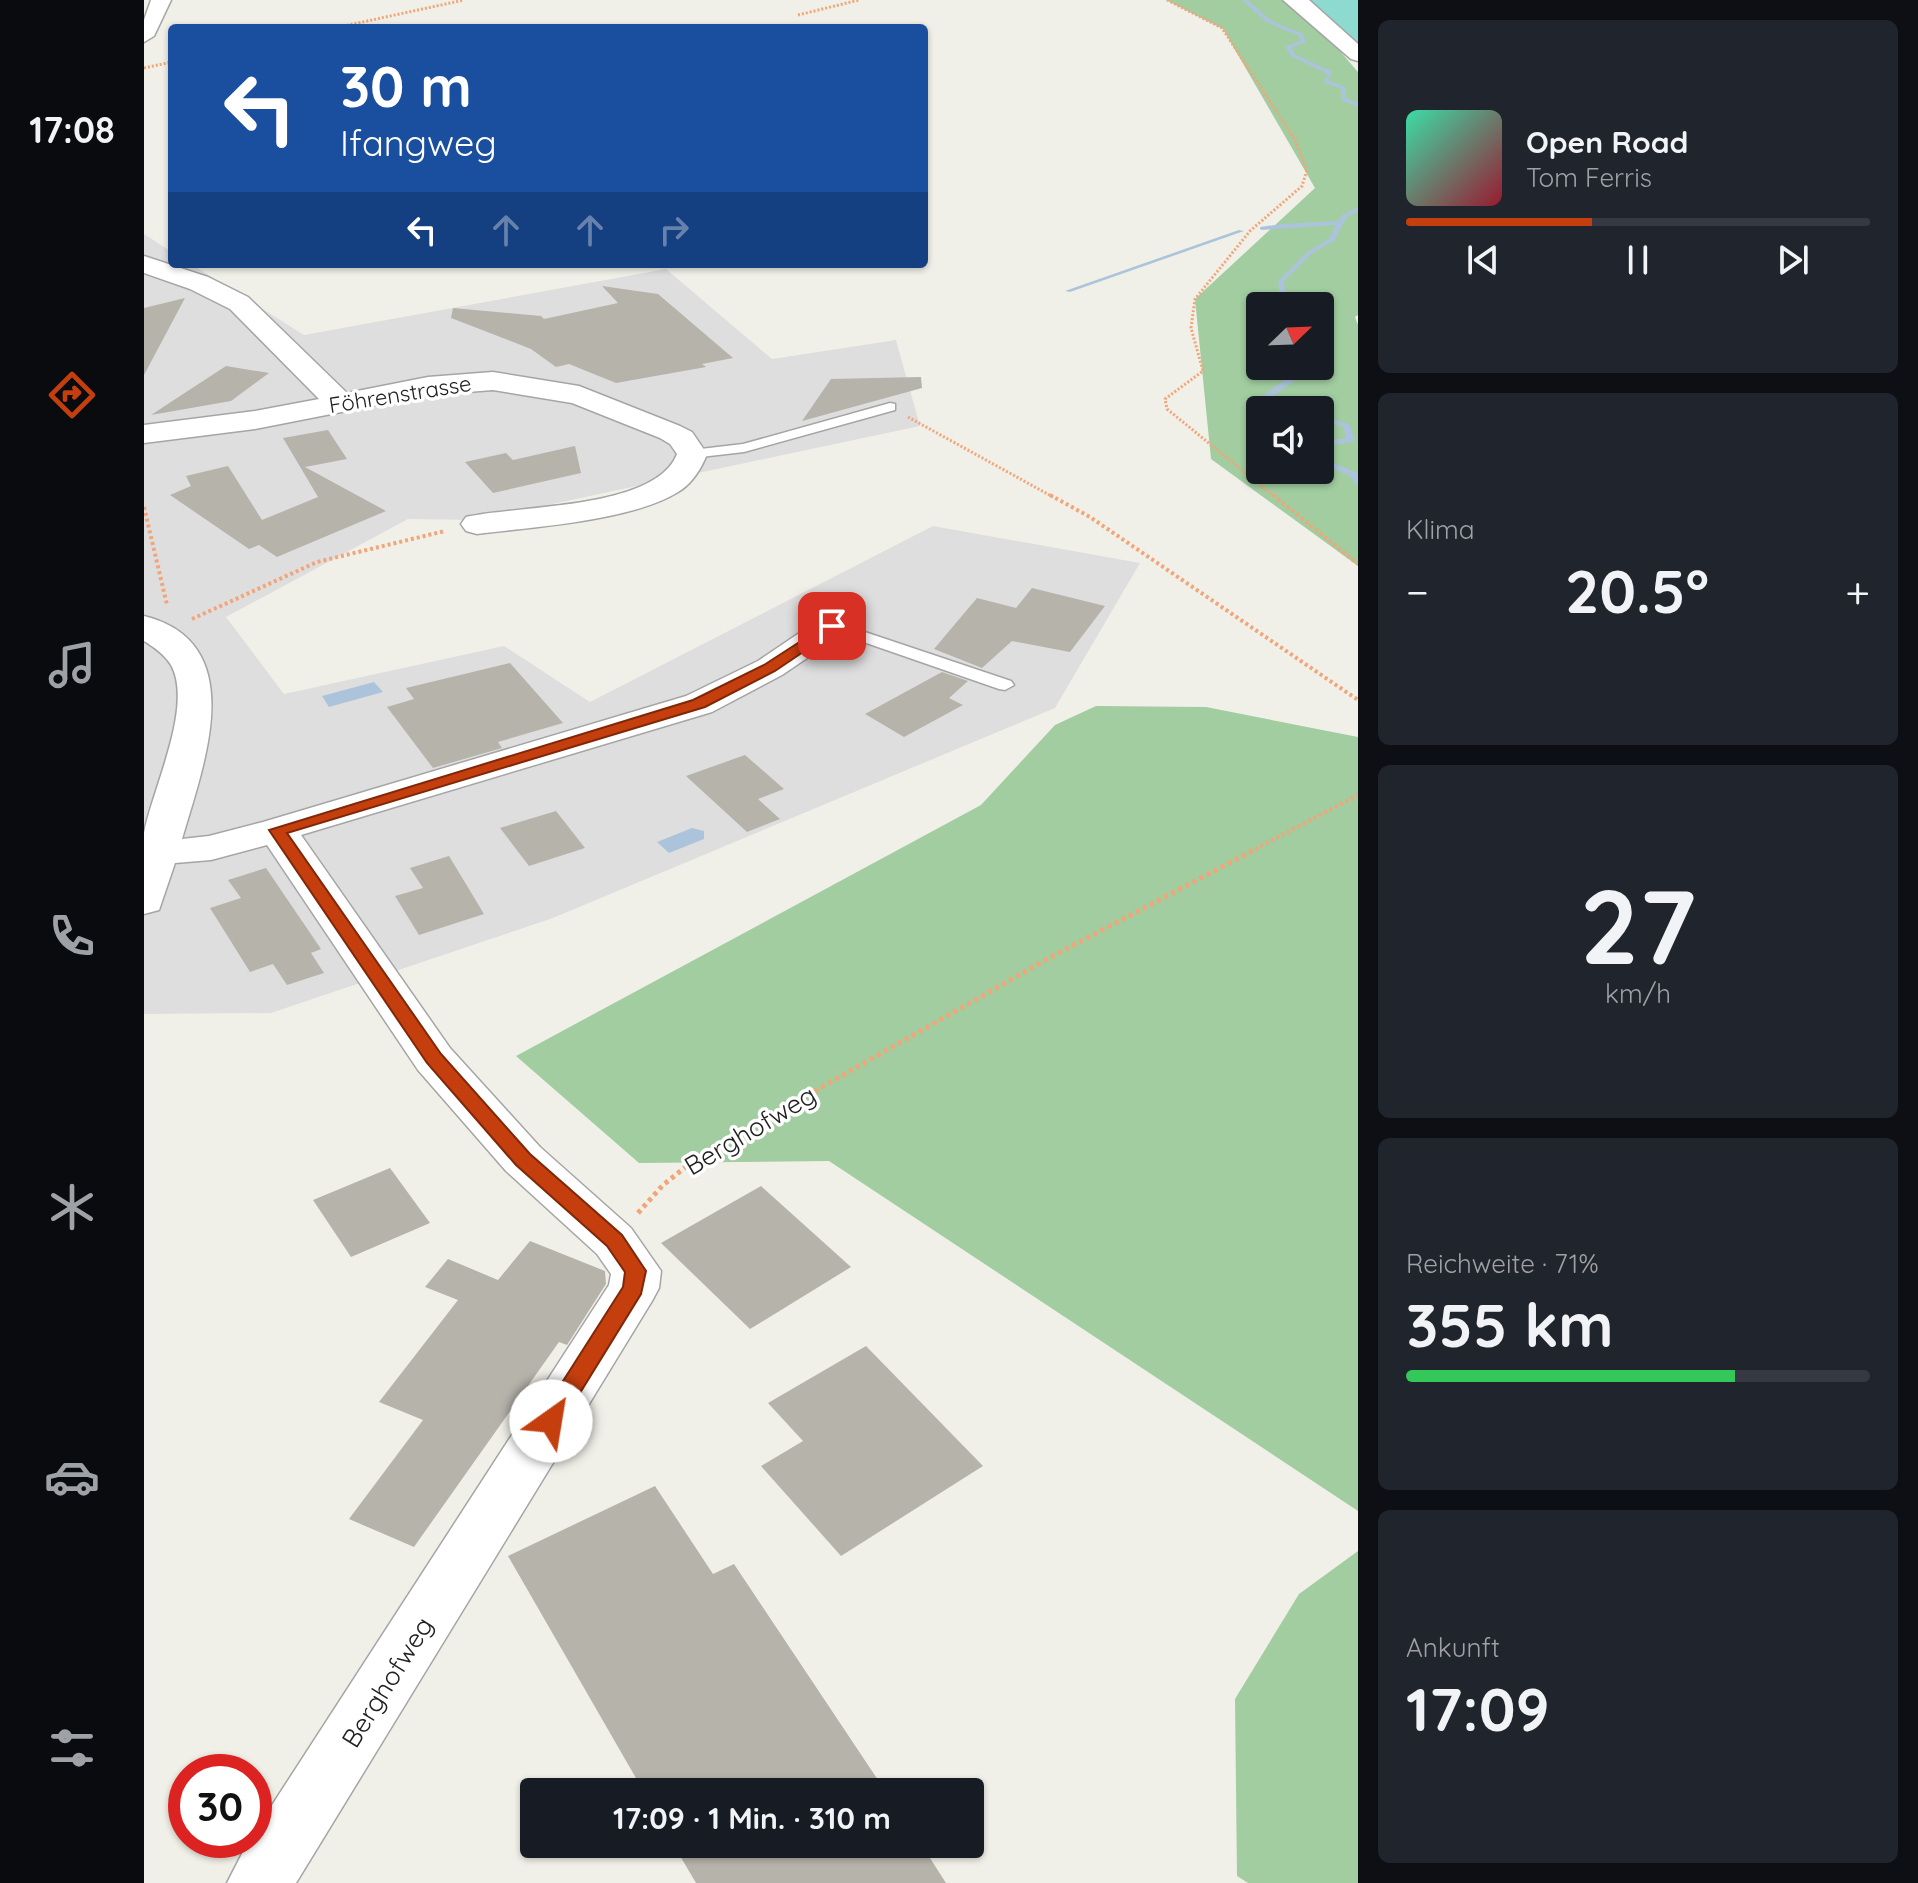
<!DOCTYPE html>
<html lang="de">
<head>
<meta charset="utf-8">
<style>
	:root { --surface:#171b24; --page:#20242c; --text:#f1f3f6; --muted:#9ea1a6; --line:#363941; --accent:#c43e0e }
	body { margin:0; font-family:Quicksand,sans-serif; background:var(--page); color:var(--text); height:100vh; display:flex; flex-direction:column; font-size:30px; white-space:nowrap }
	* { box-sizing:border-box; margin:0 }
	p { font-size:26px; color:var(--muted) }
	.icon { flex:none; width:44px; height:44px; fill:none; stroke:currentColor; stroke-width:2; stroke-linecap:round; stroke-linejoin:round }
	.map { position:relative; flex:1; overflow:hidden }
	.drawer { display:flex; flex-direction:column; gap:20px; padding:20px; background:#0d0f14; width:560px }
	.drawer>* { flex:none }
	.guide { position:absolute; left:24px; top:24px; width:760px; height:244px; border-radius:8px; box-shadow:0 2px 6px #0004; background:#1a4fa0; color:#fff; overflow:hidden }
	.needle { width:52px; rotate:67deg }
	.fabs { position:absolute; left:1102px; top:292px; display:grid; gap:16px }
	.fabs a { display:grid; place-items:center; width:88px; height:88px; border-radius:8px; background:var(--surface); box-shadow:0 2px 6px #0004; font-size:40px }
	.speed { position:absolute; left:24px; top:1754px; display:flex; gap:16px; font-size:40px; font-weight:700; text-align:center }
	.speed>* { display:grid; place-content:center; width:104px; height:104px; border-radius:50%; background:var(--surface); box-shadow:0 2px 6px #0004; line-height:1 }
	.speed .limit { border:12px solid #d22; background:#fff; color:#111 }
	.pin { position:absolute; display:grid; place-items:center; width:68px; height:68px; color:#fff; margin:-34px; border-radius:16px; box-shadow:0 4px 12px #0006 }
	.me { position:absolute; width:88px; margin:-44px; rotate:32deg; stroke-linejoin:round; filter:drop-shadow(0 0 6px #0008) }
	.turn { display:flex; align-items:center; gap:28px; height:168px; padding:0 40px; font-size:36px }
	.turn .icon { width:104px; height:104px; stroke-width:2.5 }
	.turn b { display:block; font-size:56px; line-height:68px }
	.lanes { display:flex; align-items:center; height:76px; padding:0 40px; background:#0003; justify-content:center; gap:40px; direction:ltr }
	.lanes .off { opacity:.35 }
	.big { font-size:60px; font-weight:800; line-height:1.1 }
	.drawer .card { flex:1; display:flex; flex-direction:column; justify-content:center; gap:12px; min-width:0; padding:0 28px; border-radius:12px; background:var(--page) }
	.drawer .dial { align-items:center; gap:0 }
	.dial b { font-size:104px; line-height:1 }
	.song { display:flex; align-items:center; gap:24px }
	.cover { width:96px; height:96px; border-radius:12px; background:linear-gradient(135deg,hsl(160 70% 55%),hsl(350 70% 35%)) }
	.played { height:8px; border-radius:4px; background:linear-gradient(90deg,var(--accent) 40%,var(--line) 40%) }
	.keys { display:flex; justify-content:space-around; direction:ltr }
	.heat { display:flex; justify-content:space-between; align-items:center; font-size:44px; direction:ltr }
	.charge { height:12px; border-radius:6px; background:linear-gradient(90deg,#34c759 71%,var(--line) 0) }
	.trip { position:absolute; left:376px; top:1778px; width:464px; height:80px; border-radius:8px; background:var(--surface); box-shadow:0 2px 6px #0004; font-weight:800; line-height:80px; text-align:center }
	main { display:flex; flex:1; min-height:0 }
	.dock { display:flex; flex-direction:column; width:144px; justify-content:space-around; align-items:center; background:#090b0e; color:var(--muted) }
	.dock .icon { width:56px; height:56px }
	.dock .selected { color:var(--accent) }
	.dock b { font-size:36px; color:var(--text) }
	.map>svg:first-child { display:block }
	.residential { fill:#dfdede }
	.forest { fill:#a1cda0; fill-rule:evenodd }
	.pitch { fill:#8cdad0 }
	.water { fill:#acc4db }
	.lines { fill:none; stroke-linecap:round; stroke-linejoin:round }
	.stream { fill:#acc4db; fill-rule:evenodd }
	.building { fill:#b6b3ab }
	.lane-casing { stroke:#a5a5a5; stroke-width:3 }
	.street-casing { stroke:#a5a5a5; stroke-width:3 }
	.path-far2 { stroke:#f1a579; stroke-width:3; stroke-dasharray:2 2; stroke-linecap:butt }
	.path-far1 { stroke:#f1a579; stroke-width:4; stroke-dasharray:3 3; stroke-linecap:butt }
	.path { stroke:#f1a579; stroke-width:5; stroke-dasharray:4 4; stroke-linecap:butt }
	.lane { fill:#fff; fill-rule:evenodd }
	.street { fill:#fff; fill-rule:evenodd }
	.route { fill:#c43e0e; stroke:#7f2809; stroke-width:2 }
	.labels { text-anchor:middle; dominant-baseline:central; stroke-width:7; stroke-linejoin:round; paint-order:stroke }
	.far-street-label { font-size:22px; fill:#212121; stroke:#fff }
	.street-label { font-size:26px; fill:#212121; stroke:#fff }
</style>
</head>
<body>
<main>
<nav class="dock">
<b>17:08</b>
<svg class="icon selected" aria-label="directions" viewBox="0 0 24 24"><path d="M12 3l9 9-9 9-9-9zM9 14v-3h6M13 9l2 2-2 2"/></svg>
<svg class="icon" aria-label="music" viewBox="0 0 24 24"><path d="M9 18V5l10-2v13"/><circle cx="6" cy="18" r="3"/><circle cx="16" cy="16" r="3"/></svg>
<svg class="icon" aria-label="phone" viewBox="0 0 24 24"><path d="M5 4h4l2 5-3 2q2 4 5 5l2-3 5 2v4C11 20 4 13 5 4z"/></svg>
<svg class="icon" aria-label="climate" viewBox="0 0 24 24"><path d="M12 3v18M4 7l16 10M4 17L20 7"/></svg>
<svg class="icon" aria-label="car" viewBox="0 0 24 24"><path d="M5 17H2v-5l4-1 3-4h7l3 4 3 1v5h-3M9 17h6M6 11h13"/><circle cx="7" cy="17" r="2"/><circle cx="17" cy="17" r="2"/></svg>
<svg class="icon" aria-label="filters" viewBox="0 0 24 24"><path d="M4 7h16M4 17h16"/><circle cx="9" cy="7" r="2"/><circle cx="15" cy="17" r="2"/></svg>
</nav>
<div class="map">
<svg width="1214" height="1883" viewBox="0 0 1214 1883">
	<rect width="100%" height="100%" fill="#f1f0e8"/>
	<polygon class="residential" points="0,234 28,252 28,264 47,264 160,335 522,269 628,359 752,340 776,426 333,520 264,519 82,617 140,694 360,646 446,702 789,526 996,563 911,708 409,918 127,1013 0,1014"/>
	<g class="forest">
		<path d="M1022 0H1142L1158 7 1214 72V315L1211 317 1214 325V566L1067 459 1051 299 1171 188 1079 29ZM1116 306H1176V366H1116ZM1116 410H1176V470H1116Z"/>
		<polygon points="952,706 1062,707 1214,737 1214,1511 685,1161 495,1163 372,1056 837,805 911,725"/>
		<polygon points="1214,1551 1214,1883 1104,1883 1093,1876 1091,1699 1155,1594"/>
	</g>
	<polygon class="pitch" points="1162,0 1214,0 1214,46"/>
	<g class="water">
		<polygon points="230,682 239,692 185,707 178,696"/>
		<polygon points="548,828 560,831 560,839 525,853 513,842"/>
	</g>
	<g class="lines">
		<g class="stream">
			<polygon points="1098,0 1104,0 1126,20 1159,34 1162,42 1147,48 1152,55 1189,72 1184,80 1202,87 1202,98 1214,103 1214,107 1197,100 1197,89 1179,82 1184,74 1148,57 1141,47 1157,40 1155,36 1122,22"/>
			<polygon points="1214,207 1214,211 1203,217 1190,241 1167,254 1140,281 1143,306 1137,306 1134,281 1163,252 1185,239 1192,225 1118,230 1116,229 1116,227 1138,224 1194,221 1198,215"/>
			<polygon points="1095,230 1100,231 926,292 921,291"/>
			<polygon points="1154,366 1162,366 1161,373 1117,405 1125,410 1116,410 1109,407 1109,403 1154,370"/>
			<polygon points="1176,416 1205,424 1211,440 1210,442 1176,446 1176,442 1202,438 1199,427 1176,420"/>
			<polygon points="1176,458 1212,472 1214,476 1214,484 1211,484 1206,476 1176,463"/>
		</g>
	</g>
	<g class="building">
		<polygon points="458,286 514,294 589,358 558,364 562,367 472,383 425,364 412,367 387,349 307,318 309,308 397,316 400,319 474,303"/>
		<polygon points="41,298 0,375 0,308"/>
		<polygon points="82,366 125,373 87,401 7,415"/>
		<polygon points="777,377 778,388 658,421 687,379"/>
		<polygon points="184,430 203,459 161,467 242,511 133,557 115,545 105,549 26,495 47,486 42,476 84,466 118,520 174,497 139,438"/>
		<polygon points="431,446 437,473 349,493 321,462 362,453 369,460"/>
		<polygon points="888,588 961,606 926,652 868,641 838,668 790,649 833,598 872,608"/>
		<polygon points="366,663 419,723 354,742 358,748 289,768 243,707 270,699 262,688"/>
		<polygon points="798,672 824,681 805,698 819,705 760,737 721,714"/>
		<polygon points="601,755 640,789 614,799 636,819 603,832 542,776"/>
		<polygon points="412,811 441,848 385,866 356,828"/>
		<polygon points="305,856 340,914 275,935 251,896 279,888 266,868"/>
		<polygon points="122,868 177,949 167,953 180,973 143,985 129,964 106,972 66,908 97,898 84,880"/>
		<polygon points="246,1168 286,1223 207,1257 169,1200"/>
		<polygon points="617,1186 707,1267 606,1329 517,1243"/>
		<polygon points="386,1241 461,1271 462,1284 423,1345 415,1342 270,1547 205,1519 279,1420 235,1402 314,1300 281,1287 304,1259 354,1280"/>
		<polygon points="722,1346 839,1466 697,1556 617,1466 659,1441 624,1403"/>
		<polygon points="511,1486 569,1574 590,1564 742,1792 500,1792 364,1556"/>
		<polygon points="529,1844 777,1844 802,1883 552,1883"/>
	</g>
	<g class="lines">
		<g class="lane-casing">
			<g id="lane">
				<polygon points="746,403 751,404 751,410 600,452 548,458 541,454 548,450 599,444"/>
				<polygon points="688,621 867,681 870,685 861,690 855,689 682,629 682,623"/>
			</g>
		</g>
		<g class="street-casing">
			<g id="street">
				<polygon points="7,0 27,0 10,36 0,42 0,20"/>
				<polygon points="1139,0 1165,0 1214,44 1214,61 1207,59"/>
				<path d="M0 256 64 277 104 297 203 393 284 377 349 372 435 386 536 426 548 432 563 454 561 459C555 472 546 485 534 492 487 521 389 527 333 534L322 531 317 524 322 517C372 505 512 510 533 454L526 444 516 438 428 403 349 390 284 395 111 429 0 443V425L111 411 175 399 86 309 46 289 0 273Z"/>
				<path d="M0 616C108 643 59 766 38 839L65 836 119 822 542 696 614 661 676 619 688 616 700 619 705 626 700 633 638 675 568 712 157 835 306 1048 396 1147 487 1228 517 1271 515 1288 508 1301 152 1883H83L105 1840H110V1833L465 1285 467 1274 453 1254 362 1171 274 1070 123 845 67 860 31 863 15 910 0 914C0 888 0 858 0 833 8 790 50 706 27 665 21 655 10 647 0 641Z"/>
			</g>
		</g>
		<g class="path-far2">
			<polyline points="1023,0 1078,28 1151,140 1163,170 1158,186 1106,231 1051,299 1047,328 1059,371 1021,399 1023,409 1131,497"/>
			<polyline points="654,15 715,0"/>
			<polyline points="191,28 320,0"/>
			<polyline points="0,68 28,62"/>
			<polyline points="764,417 909,497"/>
		</g>
		<g class="path-far1">
			<polyline points="906,495 946,517 1214,700"/>
			<polyline points="1129,495 1214,564"/>
			<polyline points="0,507 23,605"/>
			<polyline points="48,619 173,562 301,531"/>
			<polyline points="1106,852 1214,795"/>
		</g>
		<polyline class="path" points="494,1213 519,1185 553,1158 905,958 1110,850"/>
		<use href="#lane" class="lane"/>
		<use href="#street" class="street"/>
	</g>
	<polygon class="route" points="688,621 695,626 693,629 631,671 561,707 143,833 297,1054 386,1154 478,1235 502,1271 497,1294 415,1427 398,1427 395,1421 398,1414 479,1287 481,1272 463,1246 372,1165 283,1063 125,830 549,700 620,665"/>
	<g class="labels">
		<g class="far-street-label">
			<text transform="translate(256 394) rotate(-9)">Föhrenstrasse</text>
		</g>
		<g class="street-label">
			<text transform="translate(606 1130) rotate(-31)">Berghofweg</text>
			<text transform="translate(243 1682) rotate(-58)">Berghofweg</text>
		</g>
	</g>
</svg>
<div class="fabs">
<a><svg class="needle" viewBox="-14 -14 28 28"><path d="M0-13l5 13h-10z" fill="#e53935"/><path d="M0 13l5-13h-10z" fill="#9ea1a6"/></svg></a>
<a><svg class="icon" aria-label="sound" viewBox="0 0 24 24"><path d="M4 9h4l5-4v14l-5-4H4zM17 9q2 3 0 6"/></svg></a>
</div>
<div class="speed"><div class="limit">30</div></div>
<div class="pin" style="left:688px;top:626px;background:#d93025"><svg class="icon" aria-label="arrive" viewBox="0 0 24 24"><path d="M6 21V4h12l-3 4 3 4H6"/></svg></div>
<svg class="me" style="left:407px;top:1421px" viewBox="-20 -20 40 40"><circle r="19" fill="#fff"/><path d="M0-13L10 11 0 6-10 11z" fill="#c43e0e"/></svg>
<div class="trip">17:09 · 1 Min. · 310 m</div>
<div class="guide">
<div class="turn"><svg class="icon" aria-label="left" viewBox="0 0 24 24"><path d="M17 20v-9H6M10 6l-5 5 5 5"/></svg><div><b>30 m</b>Ifangweg</div></div>
<div class="lanes"><svg class="icon" aria-label="left" viewBox="0 0 24 24"><path d="M17 20v-9H6M10 6l-5 5 5 5"/></svg><svg class="icon off" aria-label="ahead" viewBox="0 0 24 24"><path d="M12 20V5M6 11l6-6 6 6"/></svg><svg class="icon off" aria-label="ahead" viewBox="0 0 24 24"><path d="M12 20V5M6 11l6-6 6 6"/></svg><svg class="icon off" aria-label="right" viewBox="0 0 24 24"><path d="M7 20v-9h11M14 6l5 5-5 5"/></svg></div>
</div>
</div>
<section class="drawer">
<div class="card">
<div class="song"><i class="cover"></i><div><b>Open Road</b><p>Tom Ferris</p></div></div>
<div class="played"></div>
<div class="keys"><svg class="icon" aria-label="previous" viewBox="0 0 24 24"><path d="M18 5L8 12l10 7zM5 5v14"/></svg><svg class="icon" aria-label="pause" viewBox="0 0 24 24"><path d="M8 5v14M16 5v14"/></svg><svg class="icon" aria-label="next" viewBox="0 0 24 24"><path d="M6 5l10 7-10 7zM19 5v14"/></svg></div>
</div>
<div class="card"><p>Klima</p>
<div class="heat"><a>−</a><b class="big">20.5°</b><a>+</a></div>
</div>
<div class="card dial"><b>27</b><p>km/h</p></div>
<div class="card"><p>Reichweite · 71%</p><b class="big">355 km</b><div class="charge"></div></div>
<div class="card"><p>Ankunft</p><b class="big">17:09</b></div>
</section>
</main>
</body>
</html>
